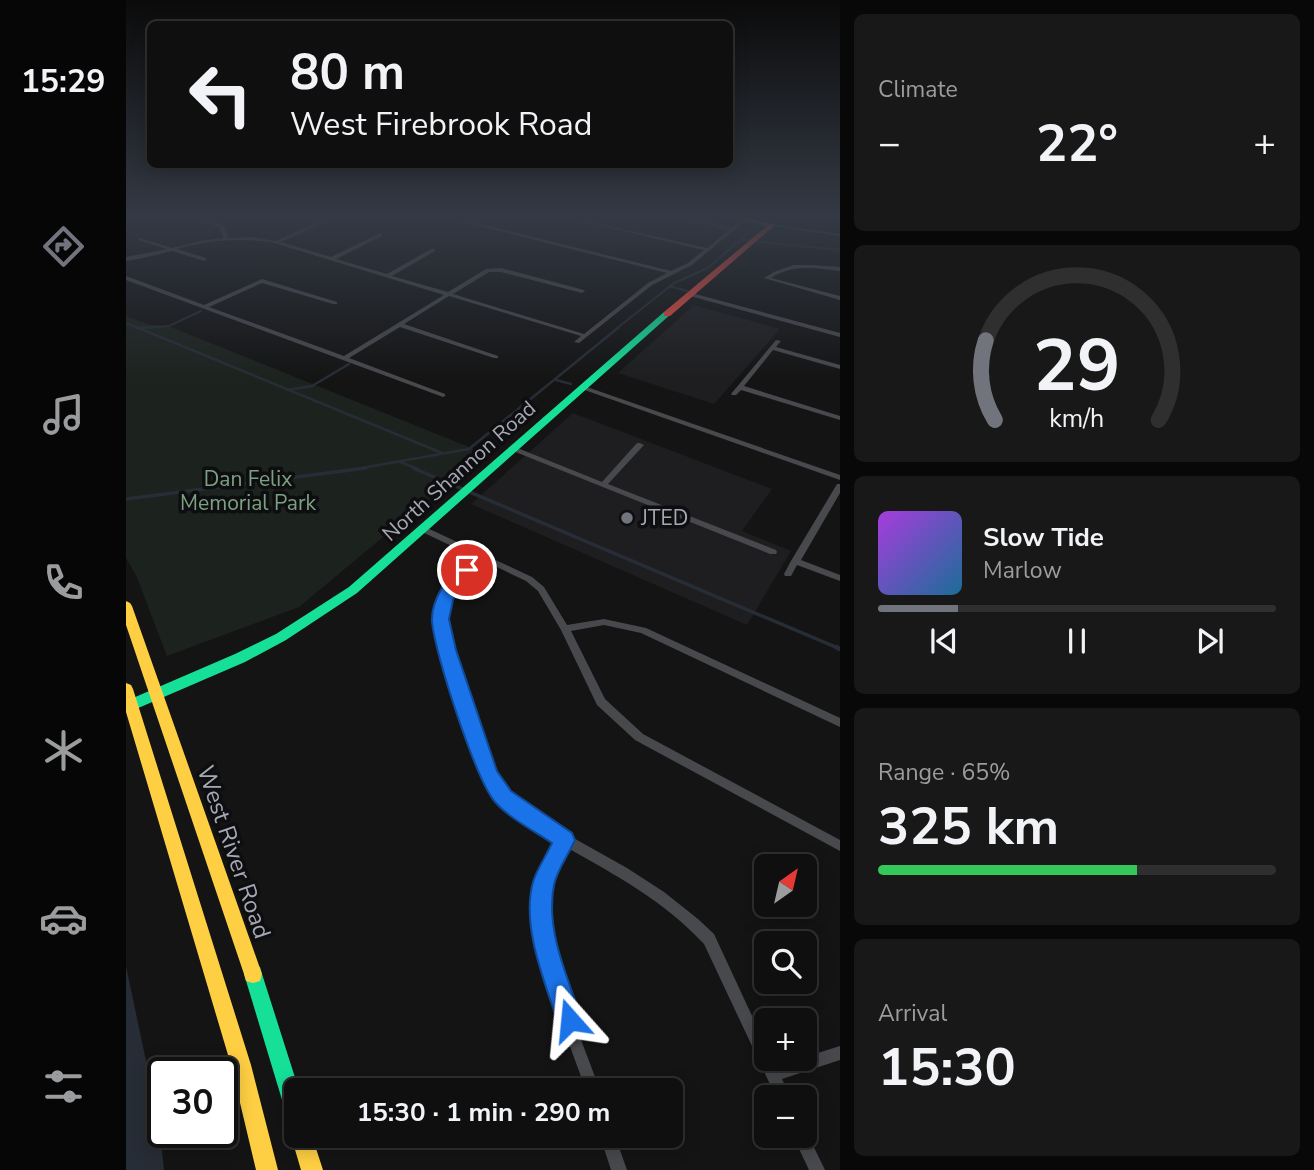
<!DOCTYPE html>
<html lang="en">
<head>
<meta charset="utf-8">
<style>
	:root { --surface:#0f0f0f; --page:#181818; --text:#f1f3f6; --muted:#9b9c9e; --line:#2f2f2f; --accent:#72747d }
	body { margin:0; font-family:"Nunito Sans",sans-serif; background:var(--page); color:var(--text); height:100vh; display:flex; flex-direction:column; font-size:26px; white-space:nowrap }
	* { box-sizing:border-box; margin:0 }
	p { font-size:23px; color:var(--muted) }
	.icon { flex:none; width:38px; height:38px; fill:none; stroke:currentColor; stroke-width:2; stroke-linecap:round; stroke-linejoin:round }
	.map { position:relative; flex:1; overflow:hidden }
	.side { display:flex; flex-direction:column; gap:14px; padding:14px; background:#080808; width:474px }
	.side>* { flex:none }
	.hud { position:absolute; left:21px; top:21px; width:586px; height:147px; border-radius:10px; box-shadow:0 4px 18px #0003,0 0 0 2px var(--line); background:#0f0f0f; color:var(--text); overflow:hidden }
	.needle { width:46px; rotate:34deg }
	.fabs { position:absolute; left:628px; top:854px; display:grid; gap:14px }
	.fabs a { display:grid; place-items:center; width:63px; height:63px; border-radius:10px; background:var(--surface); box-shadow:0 4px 18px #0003,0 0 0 2px var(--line); font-size:35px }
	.speed { position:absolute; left:21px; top:1057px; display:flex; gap:14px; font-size:35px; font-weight:700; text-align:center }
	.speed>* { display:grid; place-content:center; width:91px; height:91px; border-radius:50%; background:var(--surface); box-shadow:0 4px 18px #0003,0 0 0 2px var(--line); line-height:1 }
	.speed .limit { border:4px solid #111; border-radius:10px; background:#fff; color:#111 }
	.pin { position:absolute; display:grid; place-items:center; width:60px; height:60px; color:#fff; margin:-30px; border:4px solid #fff; border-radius:50%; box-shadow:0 2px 7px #0007 }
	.me { position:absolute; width:77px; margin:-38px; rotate:342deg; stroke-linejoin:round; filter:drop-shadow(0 0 5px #0008) }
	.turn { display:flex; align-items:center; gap:24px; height:147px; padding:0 28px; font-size:32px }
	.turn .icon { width:91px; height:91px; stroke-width:2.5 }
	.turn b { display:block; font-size:49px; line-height:60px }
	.big { font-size:52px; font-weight:700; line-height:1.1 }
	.side .tile { flex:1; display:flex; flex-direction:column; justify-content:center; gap:10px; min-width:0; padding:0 24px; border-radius:10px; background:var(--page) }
	.side .dial { align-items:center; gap:0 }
	.dial svg { height:182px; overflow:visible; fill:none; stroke:var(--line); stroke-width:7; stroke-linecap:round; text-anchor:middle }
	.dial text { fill:var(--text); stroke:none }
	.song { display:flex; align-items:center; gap:21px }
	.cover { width:84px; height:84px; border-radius:10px; background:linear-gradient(135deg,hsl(280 70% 55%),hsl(200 70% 35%)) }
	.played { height:7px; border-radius:4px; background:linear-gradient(90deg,var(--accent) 20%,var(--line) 20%) }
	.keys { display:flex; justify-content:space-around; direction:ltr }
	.heat { display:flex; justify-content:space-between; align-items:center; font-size:38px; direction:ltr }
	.charge { height:10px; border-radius:5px; background:linear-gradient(90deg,#34c759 65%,var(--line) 0) }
	.trip { position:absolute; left:158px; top:1078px; width:399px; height:70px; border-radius:10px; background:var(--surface); box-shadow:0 4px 18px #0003,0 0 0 2px var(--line); font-weight:700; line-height:70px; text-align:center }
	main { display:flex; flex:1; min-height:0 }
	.menu { display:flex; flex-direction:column; width:126px; justify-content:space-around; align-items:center; background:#060606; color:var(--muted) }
	.menu .icon { width:49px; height:49px }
	.menu .current { color:var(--accent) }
	.menu b { font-size:32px; color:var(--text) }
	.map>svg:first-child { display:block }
	.built { fill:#1e1e20 }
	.green { fill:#1c231e }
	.water { fill:#272d36 }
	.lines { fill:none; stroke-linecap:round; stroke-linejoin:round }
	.stream-far3 { stroke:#272d36; stroke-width:2 }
	.stream-far2 { stroke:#272d36; stroke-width:2.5 }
	.stream-far1 { stroke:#272d36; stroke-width:3.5 }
	.stream { stroke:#272d36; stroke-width:4.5 }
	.street { fill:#48494d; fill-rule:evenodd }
	.fast { fill:#16e098; fill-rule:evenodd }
	.slow { fill:#ffcf43; fill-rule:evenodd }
	.jam { fill:#f24e42; fill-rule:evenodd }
	.route { fill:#1a73e8; stroke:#114b97; stroke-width:2 }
	.poi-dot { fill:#72747d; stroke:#0e0e10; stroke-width:2.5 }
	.labels { text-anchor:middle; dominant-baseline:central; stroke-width:7; stroke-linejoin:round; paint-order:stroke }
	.street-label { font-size:21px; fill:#a5a8b5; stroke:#0e0e10 }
	.park-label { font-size:21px; fill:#7ba182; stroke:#0e0e10 }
	.poi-label { font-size:21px; fill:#a5a8b5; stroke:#0e0e10; text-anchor:start }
	.near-street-label { font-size:24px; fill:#a5a8b5; stroke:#0e0e10 }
</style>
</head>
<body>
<main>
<nav class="menu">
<b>15:29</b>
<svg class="icon current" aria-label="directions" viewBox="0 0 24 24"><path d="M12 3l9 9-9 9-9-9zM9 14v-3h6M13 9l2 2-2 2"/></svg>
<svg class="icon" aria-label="music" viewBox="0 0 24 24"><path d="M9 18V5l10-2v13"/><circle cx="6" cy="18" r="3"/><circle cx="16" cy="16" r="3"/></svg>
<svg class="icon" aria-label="phone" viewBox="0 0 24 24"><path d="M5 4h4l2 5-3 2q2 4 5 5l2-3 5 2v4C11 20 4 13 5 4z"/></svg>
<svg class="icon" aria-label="climate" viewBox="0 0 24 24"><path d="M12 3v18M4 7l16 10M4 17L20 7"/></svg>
<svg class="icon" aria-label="car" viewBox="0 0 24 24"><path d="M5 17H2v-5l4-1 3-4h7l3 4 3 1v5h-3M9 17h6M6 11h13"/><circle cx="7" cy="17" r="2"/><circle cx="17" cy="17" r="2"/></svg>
<svg class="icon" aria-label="filters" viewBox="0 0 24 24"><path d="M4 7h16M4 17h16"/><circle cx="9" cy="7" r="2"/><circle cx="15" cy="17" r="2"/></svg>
</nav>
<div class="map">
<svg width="714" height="1170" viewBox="0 0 714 1170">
	<rect width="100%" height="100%" fill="#141414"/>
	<g class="built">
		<polygon points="568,305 654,329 588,404 492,373"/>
		<polygon points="447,413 646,489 616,531 665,551 621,625 345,504"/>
	</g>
	<polygon class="green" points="0,316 21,324 45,327 358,453 173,607 41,656 10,575 0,558"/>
	<polygon class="water" points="0,966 33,1123 38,1170 0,1170"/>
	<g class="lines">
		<g class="stream-far3">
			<polyline points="637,220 639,218"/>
			<polyline points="615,240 714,250"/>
			<polyline points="543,286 561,291"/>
			<polyline points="0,323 14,329"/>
			<polyline points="14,328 43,326 75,311"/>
			<polyline points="490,329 548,283 582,268 630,226"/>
		</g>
		<g class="stream-far2">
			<polyline points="10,327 316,453"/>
			<polyline points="14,328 29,327"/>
			<polyline points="430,380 445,384"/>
			<polyline points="161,390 186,386 223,364"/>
			<polyline points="274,462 292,469"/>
			<polyline points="230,469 343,449 493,327"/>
		</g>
		<g class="stream-far1">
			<polyline points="287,468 714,649"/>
			<polyline points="0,499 240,468"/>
		</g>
		<polyline class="stream" points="710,647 714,649"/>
		<g class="street">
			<path d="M68 218H73L98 226 102 238 126 237 150 241 198 219H202V221L155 242 205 257 252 234H256V236L210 259 261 274 305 249H309V251L266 276 322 292 360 269 375 268 458 290 459 291 456 293 375 272H363L327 294 458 334 522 283 541 273 325 219V218H331L545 271 562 263 578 250 441 218H447L581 248 603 230 556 219V218H562L606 228 617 218 621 219 566 265 526 285 453 343 448 342 455 336 323 296 278 324 372 356V358H368L274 327 223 358 319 394V396L317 397 0 280V276L78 305 136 279 211 302V304H207L136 283 83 307 218 356 318 295 145 242C113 238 83 240 51 249L80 258 81 259 78 261 46 251 17 258 0 261V257L41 249 12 240V238H14L46 248 74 241 97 238 94 228Z"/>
			<polygon points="644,224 714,234 714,236 646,226 644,226"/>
			<path d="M667 265H685L714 267V271C690 268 666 264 645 278L714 296V300L638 278 648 272Z"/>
			<polygon points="566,293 714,333 714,337 564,296 564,294"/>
			<polygon points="650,340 655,341 650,347 714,365 714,369 647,350 618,386 714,416 714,420 615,390 610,395 606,395 605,394"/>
			<polygon points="455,385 714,475 714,480 453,388 453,386"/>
			<polygon points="511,443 514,443 518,445 482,484 650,550 651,552 650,554 644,554 382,449 383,447 389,447 476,482"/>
			<polygon points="711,484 714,484 714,493 675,560 714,575 714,581 671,565 665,576 659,576 658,574 665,561"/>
			<path d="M297 526 406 577 418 587 441 625 478 619 520 628 714 718V727L515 633 478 625 445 631 479 699 517 734 714 840V851L509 740 471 705 435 630 412 591 400 581 356 560C329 589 315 601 324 643L361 759 373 783 381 793 395 806 419 822 501 868 538 892 572 919 588 934 640 1046V1059H646L650 1066 674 1059H679V1057L714 1046V1060L656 1079 664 1097H650L578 944C538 901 491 876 440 847 435 858 427 869 425 881 411 938 454 1035 474 1090H460C441 1036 398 937 413 881 416 867 424 854 431 842 411 830 389 818 373 801 349 774 342 734 332 700 326 681 320 662 314 643 313 634 310 624 312 614 315 591 334 573 349 557L294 531 293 529Z"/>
			<polygon points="679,1130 680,1131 699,1170 683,1170 667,1136 679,1136"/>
			<polygon points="474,1136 489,1136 501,1170 485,1170"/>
		</g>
		<g class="fast">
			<polygon points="538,312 545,314 231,593 160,640 119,662 10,709 5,711 0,709 0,701 109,654 150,634 223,587"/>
			<polygon points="127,965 134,967 136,974 173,1090 170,1090 170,1123 163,1120 160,1113 118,974 120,967"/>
		</g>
		<g class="slow">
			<polygon points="0,601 4,603 6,606 136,974 134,981 127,983 120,981 118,974 0,625"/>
			<polygon points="0,683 5,685 7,689 125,1065 152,1170 130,1170 105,1065 0,712"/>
			<polygon points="170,1128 170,1136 186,1136 197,1170 175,1170 165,1136"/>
		</g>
		<polygon class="jam" points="617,218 649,225 544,316 538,316 538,312 641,226 617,220"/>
	</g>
	<linearGradient id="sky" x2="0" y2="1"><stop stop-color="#0b0b0b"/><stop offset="0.57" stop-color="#343a45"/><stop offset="1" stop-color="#343a45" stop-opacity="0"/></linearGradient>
	<rect width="714" height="381" fill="url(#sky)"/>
	<path class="route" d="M341 565 349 570 333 588 327 600 323 619 330 650 371 771 385 791 446 833 449 840C443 854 431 870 428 885 419 930 442 978 456 1020L452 1028 444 1032 435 1028 431 1020C418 980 395 925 407 882 411 869 420 856 426 843 408 831 383 818 369 802 350 780 308 652 306 621 305 602 322 570 341 565Z"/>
	<circle class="poi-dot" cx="501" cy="518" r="7"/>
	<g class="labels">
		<g class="street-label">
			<text transform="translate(333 471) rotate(-42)">North Shannon Road</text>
		</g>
		<g class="park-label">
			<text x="122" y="479">Dan Felix<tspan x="122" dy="24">Memorial Park</tspan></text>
		</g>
		<g class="poi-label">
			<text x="515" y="518">JTED</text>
		</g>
		<g class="near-street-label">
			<text transform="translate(108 852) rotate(71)">West River Road</text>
		</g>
	</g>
</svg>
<div class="fabs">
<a><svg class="needle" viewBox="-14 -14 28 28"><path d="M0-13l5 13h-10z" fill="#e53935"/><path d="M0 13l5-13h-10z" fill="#9b9c9e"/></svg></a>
<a><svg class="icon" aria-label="search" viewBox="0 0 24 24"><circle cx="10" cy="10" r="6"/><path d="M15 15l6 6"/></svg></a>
<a>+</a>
<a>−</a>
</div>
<div class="speed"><div class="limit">30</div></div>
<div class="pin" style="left:341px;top:570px;background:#d93025"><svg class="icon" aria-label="arrive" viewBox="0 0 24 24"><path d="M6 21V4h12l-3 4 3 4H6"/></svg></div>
<svg class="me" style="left:444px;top:1020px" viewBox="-20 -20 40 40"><path d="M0-17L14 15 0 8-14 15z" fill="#1a73e8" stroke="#fff" stroke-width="4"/></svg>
<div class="trip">15:30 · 1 min · 290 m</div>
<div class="hud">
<div class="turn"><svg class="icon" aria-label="left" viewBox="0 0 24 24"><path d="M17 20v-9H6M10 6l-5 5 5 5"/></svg><div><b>80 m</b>West Firebrook Road</div></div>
</div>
</div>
<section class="side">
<div class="tile"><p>Climate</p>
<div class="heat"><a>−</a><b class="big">22°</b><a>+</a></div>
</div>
<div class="tile dial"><svg viewBox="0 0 100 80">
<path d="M14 69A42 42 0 1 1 86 69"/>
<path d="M14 69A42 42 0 0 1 10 34" stroke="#72747d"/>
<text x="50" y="56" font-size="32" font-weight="700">29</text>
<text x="50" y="72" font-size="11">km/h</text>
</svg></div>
<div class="tile">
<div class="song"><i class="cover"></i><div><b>Slow Tide</b><p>Marlow</p></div></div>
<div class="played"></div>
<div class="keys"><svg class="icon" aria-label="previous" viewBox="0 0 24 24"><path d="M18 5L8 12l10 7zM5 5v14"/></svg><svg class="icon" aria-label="pause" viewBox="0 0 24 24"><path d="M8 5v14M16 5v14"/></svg><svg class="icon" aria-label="next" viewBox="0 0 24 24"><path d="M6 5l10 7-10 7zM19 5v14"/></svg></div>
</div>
<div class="tile"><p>Range · 65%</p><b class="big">325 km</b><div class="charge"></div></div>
<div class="tile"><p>Arrival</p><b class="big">15:30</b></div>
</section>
</main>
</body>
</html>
